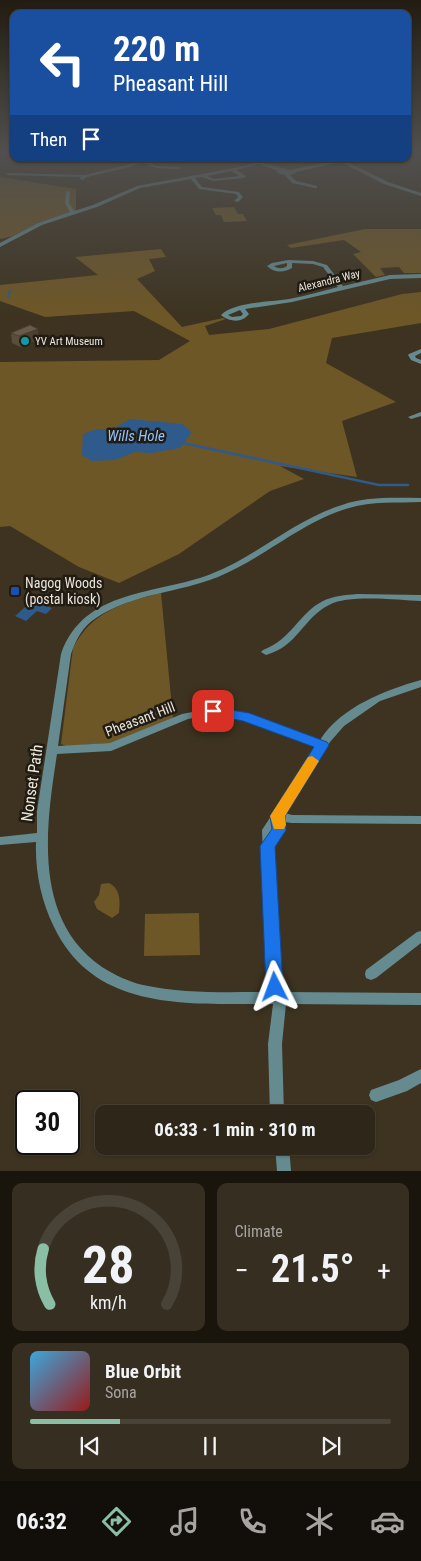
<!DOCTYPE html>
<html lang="en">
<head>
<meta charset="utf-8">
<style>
	:root { --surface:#2e2618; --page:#362e21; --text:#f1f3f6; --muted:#a7a5a2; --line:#494337; --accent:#8abfa5 }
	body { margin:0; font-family:"Roboto Condensed",sans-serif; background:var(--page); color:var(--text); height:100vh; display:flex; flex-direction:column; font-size:19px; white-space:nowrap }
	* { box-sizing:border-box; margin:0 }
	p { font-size:16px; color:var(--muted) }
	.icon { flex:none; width:28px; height:28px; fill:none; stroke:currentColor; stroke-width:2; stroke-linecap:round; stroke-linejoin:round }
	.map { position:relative; height:1171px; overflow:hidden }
	.side { display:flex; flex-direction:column; gap:12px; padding:12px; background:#19150d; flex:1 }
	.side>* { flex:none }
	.top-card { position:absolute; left:10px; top:10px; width:401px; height:152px; border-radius:10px; box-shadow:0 1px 4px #0004,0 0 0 1px var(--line); background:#1a4fa0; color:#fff; overflow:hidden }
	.speed { position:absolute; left:15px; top:1090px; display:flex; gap:10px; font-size:25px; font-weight:700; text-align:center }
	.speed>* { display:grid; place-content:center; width:65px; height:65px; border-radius:50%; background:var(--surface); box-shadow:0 1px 4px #0004,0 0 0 1px var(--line); line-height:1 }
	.speed .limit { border:2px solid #111; border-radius:8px; background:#fff; color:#111 }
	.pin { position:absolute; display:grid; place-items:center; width:42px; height:42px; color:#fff; margin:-21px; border-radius:10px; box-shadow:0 2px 8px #0006 }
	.me { position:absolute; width:55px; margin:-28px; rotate:357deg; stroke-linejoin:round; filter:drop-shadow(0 0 4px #0008) }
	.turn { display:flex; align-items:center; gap:18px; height:105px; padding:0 20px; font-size:22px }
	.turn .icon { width:65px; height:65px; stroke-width:2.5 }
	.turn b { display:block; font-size:35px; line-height:42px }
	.then { display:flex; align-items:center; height:48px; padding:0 20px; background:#0003; gap:10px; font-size:19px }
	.big { font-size:38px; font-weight:700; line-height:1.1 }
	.side .card { flex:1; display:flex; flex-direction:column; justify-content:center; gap:8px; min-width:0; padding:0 18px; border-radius:10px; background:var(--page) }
	.side .dial { align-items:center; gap:0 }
	.dial svg { height:130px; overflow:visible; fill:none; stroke:var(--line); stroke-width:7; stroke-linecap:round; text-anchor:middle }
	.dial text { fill:var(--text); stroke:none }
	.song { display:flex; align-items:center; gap:15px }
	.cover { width:60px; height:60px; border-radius:8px; background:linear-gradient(135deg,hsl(200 70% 55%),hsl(0 70% 35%)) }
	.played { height:5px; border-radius:2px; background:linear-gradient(90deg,var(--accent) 25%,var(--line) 25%) }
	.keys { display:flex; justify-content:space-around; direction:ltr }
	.heat { display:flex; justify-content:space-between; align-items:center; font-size:28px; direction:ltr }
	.side .tiles { flex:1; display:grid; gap:12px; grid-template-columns:1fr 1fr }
	.card:last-child { grid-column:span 2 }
	.trip { position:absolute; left:95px; top:1105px; width:280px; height:50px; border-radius:10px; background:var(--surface); box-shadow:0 1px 4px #0004,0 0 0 1px var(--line); font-weight:700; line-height:50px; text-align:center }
	.dock { display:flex; height:80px; justify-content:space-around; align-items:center; background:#120f0a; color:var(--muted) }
	.dock .icon { width:35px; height:35px }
	.dock .active { color:var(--accent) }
	.dock b { font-size:22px; color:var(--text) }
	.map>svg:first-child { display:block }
	.green { fill:#6e5727 }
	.water { fill:#2f5a8c }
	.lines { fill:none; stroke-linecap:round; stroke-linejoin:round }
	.stream-far1 { stroke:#2f5a8c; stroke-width:2 }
	.stream { stroke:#2f5a8c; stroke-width:2.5 }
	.minor { fill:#658b91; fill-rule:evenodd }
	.wall { fill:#5b4d3e }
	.shaded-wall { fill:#4a3f32 }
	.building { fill:#6a5a48; stroke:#4a3f32 }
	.route { fill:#1a73e8; stroke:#114b97 }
	.slow { fill:#f59e0b }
	.culture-dot { fill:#0f9aa8; stroke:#201c13; stroke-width:2 }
	.transit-dot { fill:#1a4fb4; stroke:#201c13; stroke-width:2 }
	.labels { text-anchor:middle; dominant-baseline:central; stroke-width:5; stroke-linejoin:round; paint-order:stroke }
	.far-street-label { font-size:11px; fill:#ece5da; stroke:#201c13 }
	.far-poi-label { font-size:11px; fill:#ece5da; stroke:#201c13; text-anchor:start }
	.poi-label { font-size:14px; fill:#ece5da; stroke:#201c13; text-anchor:start }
	.street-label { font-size:14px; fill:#ece5da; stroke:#201c13 }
	.water-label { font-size:15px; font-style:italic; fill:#91c3ff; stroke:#201c13 }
	.near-street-label { font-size:16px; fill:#ece5da; stroke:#201c13 }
</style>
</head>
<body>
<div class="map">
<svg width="421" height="1171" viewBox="0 0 421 1171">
	<rect width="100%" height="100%" fill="#3d3320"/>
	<g class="green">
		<polygon points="0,177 76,189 76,211 40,222 13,236 0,239"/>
		<polygon points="234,207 238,214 243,214 247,221 224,222 221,215 216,215 212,208"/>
		<polygon points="365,229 421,229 421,273 404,273 399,267 380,268 385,275 376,277 353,254 361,252 344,240 291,248 287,245"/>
		<polygon points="161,249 166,257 149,259 155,271 137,279 182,327 223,318 226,319 205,326 209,335 269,329 402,294 421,292 421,323 332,338 326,363 396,402 342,421 357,477 280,466 304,479 270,491 179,554 119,583 79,567 10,526 0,527 0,362 159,360 190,341 134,311 45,317 0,301 0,285 98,275 75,257"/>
		<path d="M161 593 173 718 112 743 66 746 61 744 73 648C91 612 124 602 161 593Z"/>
		<path d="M109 883C121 889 120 902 119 913L112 918 97 909 94 902 99 895 101 884Z"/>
		<polygon points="199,913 200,955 144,956 145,914"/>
	</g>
	<g class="water">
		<polygon points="130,419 182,424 192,432 180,448 152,453 135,452 115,460 92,461 82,455 83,434 97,429 113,429"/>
		<polygon points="32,601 52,608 46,614 37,611 26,621 15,616"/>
		<path d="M109 1146H168C157 1154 125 1153 112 1150Z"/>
	</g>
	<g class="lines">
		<polyline class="stream-far1" points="8,297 10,291"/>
		<polyline class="stream" points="183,443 379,485 408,485"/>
		<g class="minor">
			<polygon points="141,159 146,159 145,160 157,166 179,167 181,168 179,169 156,168 142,162 130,167 87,177 82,180 80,179 81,177 8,175 6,174 8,173 85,175 127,165"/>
			<path d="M266 159H271L263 163 290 170 341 159 388 182 421 193V196L384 184 341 162 296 172V173L290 175 296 181 317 186V188H315L292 183 285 175 277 173 278 171 259 164 236 170 246 176 244 178 213 181 202 177 195 178 202 187 239 192 243 197 238 202 234 201 238 197 236 194 199 189 191 179 140 188 97 207 42 225 0 247V243L38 223 70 212 65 203 66 191 70 192 69 203 74 211 93 205 137 186 245 166ZM232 171 239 176 214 179 207 176Z"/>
			<path d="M288 260 313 261 327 265 343 286 390 275 421 274V278L390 279 292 302 245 309 249 314C242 323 231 322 222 316L221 315C234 302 270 302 289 299 305 296 322 291 338 287L323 267 313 264 292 263V268C284 273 274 273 267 266L272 263ZM287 263V266C283 269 278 269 274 266ZM240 310 243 314 241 316 232 317 228 315Z"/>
			<polygon points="421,349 421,353 415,356 416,358 421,360 421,364 411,360 408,355 409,354"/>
			<polygon points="421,412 421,416 411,419 408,417"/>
			<path d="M421 498V502C397 503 372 501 349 508 301 522 264 558 218 577 178 593 134 593 96 618 83 626 76 639 71 654L58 746 110 743 182 714 213 708 259 717 320 740C341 707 385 690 421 680V687L380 701 344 726 330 742 285 813 292 815 421 816V824L292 823 284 822 285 830 274 846 281 992 421 993V1005L286 1004 282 1044 284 1114H270L268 1044 273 1004C191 1003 96 1014 54 927 41 901 35 871 36 842L0 845V837L37 833V811L61 654C84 588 157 595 211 574 257 556 294 520 342 505 367 496 395 498 421 498ZM213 714 253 723 316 747 262 830 268 992C227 992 184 994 143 985 129 982 115 975 102 967 32 919 46 826 57 754L111 751 188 719Z"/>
			<path d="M357 594 421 595V601C398 600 348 594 329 605 303 618 298 646 266 655L261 652 263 650C292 639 299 613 323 601 333 596 346 595 357 594Z"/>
			<polygon points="421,931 421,943 376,978 371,980 366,978 365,974 366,970 417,932"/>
			<polygon points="421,1069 421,1083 407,1091 376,1102 371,1100 369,1095 371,1090 399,1080"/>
			<polygon points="275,1146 289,1146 291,1171 277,1171"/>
		</g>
	</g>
	<polygon class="wall" points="11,333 39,339 20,347 12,343"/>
	<polygon class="shaded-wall" points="38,329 39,339 20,347 19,336"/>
	<polygon class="building" points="30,325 38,329 19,336 11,333"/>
	<linearGradient id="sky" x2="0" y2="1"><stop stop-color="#221c12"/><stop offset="0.48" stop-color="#51504e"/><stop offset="1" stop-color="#51504e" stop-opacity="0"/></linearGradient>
	<rect width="421" height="316" fill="url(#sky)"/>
	<polygon class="route" points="213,707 249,713 327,742 329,745 285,816 286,830 275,847 283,987 281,992 275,994 269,992 266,987 260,846 272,829 270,816 273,812 314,747 243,721 208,714 206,711"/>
	<polygon class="slow" points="312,756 319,761 285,816 286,825 284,829 274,829 270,816 308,757"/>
	<circle class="culture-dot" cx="25" cy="341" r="5"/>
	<rect class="transit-dot" x="10" y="586" width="10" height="10" rx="2.5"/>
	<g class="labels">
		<g class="far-street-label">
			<text transform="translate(329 281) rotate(-14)">Alexandra Way</text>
		</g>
		<g class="far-poi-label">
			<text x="35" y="341">YV Art Museum</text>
		</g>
		<g class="poi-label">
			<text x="25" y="583">Nagog Woods<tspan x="25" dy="16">(postal kiosk)</tspan></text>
		</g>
		<g class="street-label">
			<text transform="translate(140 719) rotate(-21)">Pheasant Hill</text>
		</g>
		<g class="water-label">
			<text x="136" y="436">Wills Hole</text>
		</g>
		<g class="near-street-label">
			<text transform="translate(32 783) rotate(-82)">Nonset Path</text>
		</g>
	</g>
</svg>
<div class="speed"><div class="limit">30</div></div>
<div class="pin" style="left:213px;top:711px;background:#d93025"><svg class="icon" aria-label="arrive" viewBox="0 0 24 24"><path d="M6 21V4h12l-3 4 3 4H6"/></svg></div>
<svg class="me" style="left:275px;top:987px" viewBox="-20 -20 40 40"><path d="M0-17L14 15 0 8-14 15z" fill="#1a73e8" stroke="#fff" stroke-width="4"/></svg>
<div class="trip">06:33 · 1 min · 310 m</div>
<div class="top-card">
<div class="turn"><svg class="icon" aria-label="left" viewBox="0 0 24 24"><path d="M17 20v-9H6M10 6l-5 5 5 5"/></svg><div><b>220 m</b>Pheasant Hill</div></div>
<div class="then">Then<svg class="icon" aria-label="arrive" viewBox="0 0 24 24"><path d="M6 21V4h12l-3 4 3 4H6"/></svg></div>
</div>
</div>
<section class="side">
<div class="tiles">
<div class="card dial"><svg viewBox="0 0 100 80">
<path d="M14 69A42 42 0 1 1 86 69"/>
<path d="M14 69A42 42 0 0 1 10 35" stroke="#8abfa5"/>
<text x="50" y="56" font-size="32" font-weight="700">28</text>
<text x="50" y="72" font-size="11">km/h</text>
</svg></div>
<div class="card"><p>Climate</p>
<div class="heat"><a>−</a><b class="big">21.5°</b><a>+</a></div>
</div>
<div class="card">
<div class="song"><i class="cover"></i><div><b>Blue Orbit</b><p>Sona</p></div></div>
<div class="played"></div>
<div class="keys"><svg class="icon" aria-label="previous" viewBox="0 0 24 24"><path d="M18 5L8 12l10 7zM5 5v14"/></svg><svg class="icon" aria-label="pause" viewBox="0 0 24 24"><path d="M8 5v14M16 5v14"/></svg><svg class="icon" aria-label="next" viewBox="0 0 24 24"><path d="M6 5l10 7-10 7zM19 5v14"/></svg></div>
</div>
</div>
</section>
<nav class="dock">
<b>06:32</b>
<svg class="icon active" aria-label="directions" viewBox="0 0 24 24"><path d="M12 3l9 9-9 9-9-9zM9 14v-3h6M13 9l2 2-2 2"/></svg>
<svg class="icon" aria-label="music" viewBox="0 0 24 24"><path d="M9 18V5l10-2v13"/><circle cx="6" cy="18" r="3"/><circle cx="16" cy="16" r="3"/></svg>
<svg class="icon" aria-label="phone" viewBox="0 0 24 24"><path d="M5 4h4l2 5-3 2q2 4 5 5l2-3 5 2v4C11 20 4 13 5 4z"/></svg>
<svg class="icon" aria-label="climate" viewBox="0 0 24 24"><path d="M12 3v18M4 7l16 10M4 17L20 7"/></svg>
<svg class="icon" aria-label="car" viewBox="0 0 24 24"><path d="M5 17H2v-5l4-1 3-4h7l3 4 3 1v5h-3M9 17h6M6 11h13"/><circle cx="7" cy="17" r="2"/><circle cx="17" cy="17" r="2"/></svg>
</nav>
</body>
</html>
